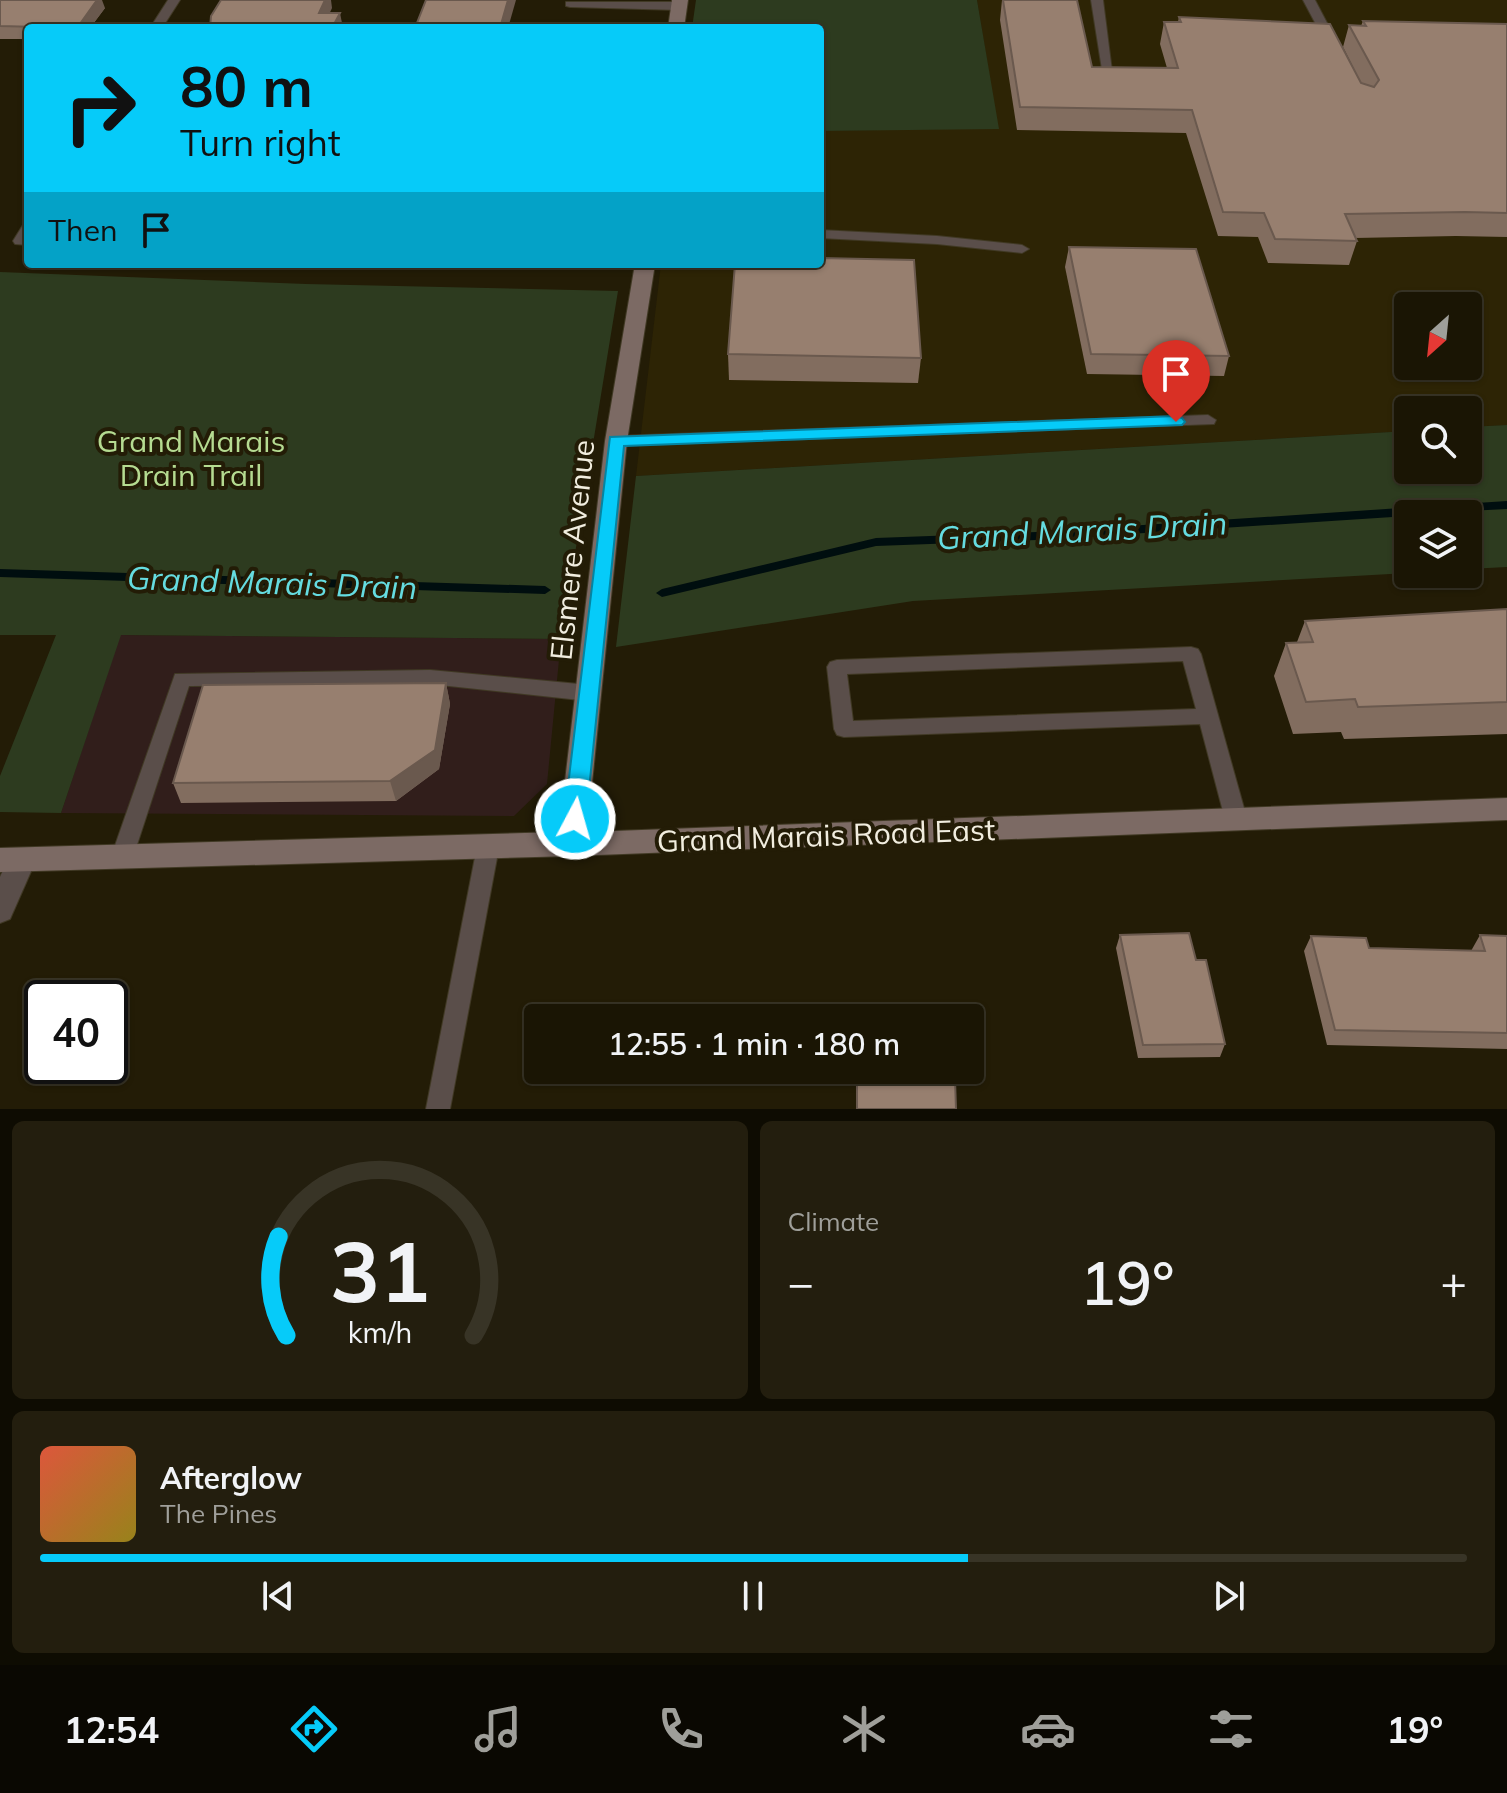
<!DOCTYPE html>
<html lang="en">
<head>
<meta charset="utf-8">
<style>
	:root { --surface:#1a1504; --page:#231e0e; --text:#f1f3f6; --muted:#9f9f9a; --line:#383426; --accent:#06cbf9 }
	body { margin:0; font-family:Mulish,sans-serif; background:var(--page); color:var(--text); height:100vh; display:flex; flex-direction:column; font-size:30px; white-space:nowrap }
	* { box-sizing:border-box; margin:0 }
	p { font-size:26px; color:var(--muted) }
	.icon { flex:none; width:44px; height:44px; fill:none; stroke:currentColor; stroke-width:2; stroke-linecap:round; stroke-linejoin:round }
	.map { position:relative; height:1109px; overflow:hidden }
	.side { display:flex; flex-direction:column; gap:12px; padding:12px; background:#0e0c02; flex:1 }
	.side>* { flex:none }
	.guide { position:absolute; left:24px; top:24px; width:800px; height:244px; border-radius:8px; box-shadow:0 2px 6px #0004,0 0 0 2px var(--line); background:#06cbf9; color:#111; overflow:hidden }
	.needle { width:52px; rotate:207deg }
	.controls { position:absolute; left:1394px; top:292px; display:grid; gap:16px }
	.controls a { display:grid; place-items:center; width:88px; height:88px; border-radius:8px; background:var(--surface); box-shadow:0 2px 6px #0004,0 0 0 2px var(--line); font-size:40px }
	.speed { position:absolute; left:24px; top:980px; display:flex; gap:16px; font-size:40px; font-weight:700; text-align:center }
	.speed>* { display:grid; place-content:center; width:104px; height:104px; border-radius:50%; background:var(--surface); box-shadow:0 2px 6px #0004,0 0 0 2px var(--line); line-height:1 }
	.speed .limit { border:4px solid #111; border-radius:12px; background:#fff; color:#111 }
	.pin { position:absolute; display:grid; place-items:center; width:68px; height:68px; color:#fff; margin:-82px -34px; border-radius:50% 50% 50% 0; rotate:-45deg; box-shadow:0 0 8px #0007 }
	.pin .icon { rotate:45deg }
	.me { position:absolute; width:88px; margin:-44px; rotate:6deg; stroke-linejoin:round; filter:drop-shadow(0 0 6px #0008) }
	.turn { display:flex; align-items:center; gap:28px; height:168px; padding:0 24px; font-size:36px }
	.turn .icon { width:104px; height:104px; stroke-width:2.5 }
	.turn b { display:block; font-size:56px; line-height:68px }
	.then { display:flex; align-items:center; height:76px; padding:0 24px; background:#0003; gap:16px; font-size:30px }
	.big { font-size:60px; font-weight:600; line-height:1.1 }
	.side .widget { flex:1; display:flex; flex-direction:column; justify-content:center; gap:12px; min-width:0; padding:0 28px; border-radius:12px; background:var(--page) }
	.side .dial { align-items:center; gap:0 }
	.dial svg { height:208px; overflow:visible; fill:none; stroke:var(--line); stroke-width:7; stroke-linecap:round; text-anchor:middle }
	.dial text { fill:var(--text); stroke:none }
	.song { display:flex; align-items:center; gap:24px }
	.cover { width:96px; height:96px; border-radius:12px; background:linear-gradient(135deg,hsl(10 70% 55%),hsl(50 70% 35%)) }
	.played { height:8px; border-radius:4px; background:linear-gradient(90deg,var(--accent) 65%,var(--line) 65%) }
	.keys { display:flex; justify-content:space-around; direction:ltr }
	.heat { display:flex; justify-content:space-between; align-items:center; font-size:44px; direction:ltr }
	.side .tiles { flex:1; display:grid; gap:12px; grid-template-columns:1fr 1fr }
	.widget:last-child { grid-column:span 2 }
	.trip { position:absolute; left:524px; top:1004px; width:460px; height:80px; border-radius:8px; background:var(--surface); box-shadow:0 2px 6px #0004,0 0 0 2px var(--line); font-weight:600; line-height:80px; text-align:center }
	.tab-bar { display:flex; height:128px; justify-content:space-around; align-items:center; background:#0a0802; color:var(--muted) }
	.tab-bar .icon { width:56px; height:56px }
	.tab-bar .current { color:var(--accent) }
	.tab-bar b { font-size:36px; color:var(--text) }
	.map>svg:first-child { display:block }
	.commercial { fill:#311e1b }
	.built { fill:#2d2405; fill-rule:evenodd }
	.green { fill:#2d3b1f }
	.lines { fill:none; stroke-linecap:round; stroke-linejoin:round }
	.stream { fill:#000e0f; fill-rule:evenodd }
	.lane-casing { stroke:#403924; stroke-width:2 }
	.street-casing { stroke:#403924; stroke-width:2 }
	.secondary-casing { stroke:#403924; stroke-width:2 }
	.lane { fill:#5a4e4a; fill-rule:evenodd }
	.street { fill:#5a4e4a; fill-rule:evenodd }
	.secondary { fill:#7c6a64; fill-rule:evenodd }
	.wall { fill:#826d5f }
	.shaded-wall { fill:#6a594e }
	.building { fill:#977f6f; stroke:#6a594e; stroke-width:2 }
	.route { fill:#06cbf9; stroke:#0484a2; stroke-width:2 }
	.labels { text-anchor:middle; dominant-baseline:central; stroke-width:8; stroke-linejoin:round; paint-order:stroke }
	.park-label { font-size:30px; fill:#b5db91; stroke:#231c06 }
	.street-label { font-size:30px; fill:#f1eddf; stroke:#231c06 }
	.water-label { font-size:32px; font-style:italic; fill:#65dce0; stroke:#231c06 }
</style>
</head>
<body>
<div class="map">
<svg width="1507" height="1109" viewBox="0 0 1507 1109">
	<rect width="100%" height="100%" fill="#231c06"/>
	<polygon class="commercial" points="120,635 561,639 547,784 514,816 61,813"/>
	<path class="built" d="M977 0H1507V425L1468 427V410H1408V431L636 476 661 264H820V131L998 128ZM1408 306H1468V366H1408Z"/>
	<g class="green">
		<polygon points="696,0 977,0 999,129 820,131 820,28 692,28"/>
		<polygon points="0,272 306,284 618,291 561,639 121,635 61,813 0,812 0,776 56,635 0,635"/>
		<polygon points="1507,425 1507,567 1468,569 1468,514 1408,514 1408,573 913,601 616,647 636,476 1408,431 1408,470 1468,470 1468,427"/>
	</g>
	<g class="lines">
		<g class="stream">
			<polygon points="1507,501 1507,509 1408,514 1408,516 1037,540 876,546 662,597 656,593 662,589 876,538 1037,532"/>
			<polygon points="0,569 545,586 551,590 545,594 0,577"/>
		</g>
		<g class="lane-casing">
			<g id="lane">
				<polygon points="168,0 180,0 162,28 150,28"/>
				<polygon points="1091,0 1103,0 1113,79 1103,76"/>
				<polygon points="1303,0 1315,0 1338,44 1336,47 1328,47"/>
				<polygon points="566,2 679,2 685,6 679,10 570,7 566,6"/>
				<polygon points="28,224 28,245 15,244 13,241 23,225"/>
				<polygon points="820,230 937,236 1022,245 1029,249 1022,253 937,244 820,238"/>
				<polygon points="1208,415 1216,420 1214,424 616,446 608,441 616,436"/>
				<path d="M1191 647 1198 649 1201 654 1247 819 1243 825 1236 828 1229 825 1225 819 1200 724 844 737 837 735 834 729 827 667 830 662 837 660ZM1183 661 1196 709 853 721 847 674Z"/>
				<polygon points="430,670 589,685 596,688 599,693 596,698 589,701 430,684 189,686 133,857 130,863 122,866 114,863 111,857 175,674"/>
				<polygon points="488,838 496,841 499,847 450,1109 426,1109 477,847 480,841"/>
			</g>
		</g>
		<g class="street-casing">
			<polygon id="street" points="22,848 32,851 36,860 10,919 0,923 0,877 12,851"/>
		</g>
		<g class="secondary-casing">
			<g id="secondary">
				<polygon points="672,0 688,0 684,28 668,28"/>
				<polygon points="635,264 655,264 627,441 587,832 1507,798 1507,820 572,856 0,872 0,848 559,832 605,441"/>
			</g>
		</g>
		<use href="#lane" class="lane"/>
		<use href="#street" class="street"/>
		<use href="#secondary" class="secondary"/>
	</g>
	<g class="wall">
		<polygon points="0,0 105,8 90,28 28,28 28,39 0,39"/>
		<polygon points="1002,0 1092,67 1167,68 1160,44 1164,22 1178,22 1179,17 1361,83 1343,47 1349,25 1361,26 1363,21 1507,24 1507,237 1456,236 1355,238 1357,241 1349,265 1268,263 1258,237 1218,236 1186,133 1017,130 1000,20"/>
		<polygon points="1069,247 1229,356 1224,376 1087,374 1065,267"/>
		<polygon points="728,354 921,358 918,383 729,380"/>
		<polygon points="1507,609 1507,734 1344,739 1341,732 1293,734 1274,676 1286,643 1297,642 1305,621"/>
		<polygon points="446,683 450,704 439,769 396,801 181,803 173,783"/>
		<polygon points="1120,935 1196,960 1225,1044 1220,1057 1138,1058 1116,948"/>
		<polygon points="1480,935 1507,936 1507,1049 1327,1045 1304,951 1311,936 1369,948 1471,951"/>
		<polygon points="856,1070 942,1070 942,1079 956,1109 856,1109"/>
	</g>
	<g class="shaded-wall">
		<polygon points="97,0 102,0 105,8 90,28 77,28"/>
		<polygon points="325,0 331,0 332,8 323,28 319,13"/>
		<polygon points="508,0 516,0 508,28 500,28"/>
		<polygon points="340,13 343,28 332,28"/>
		<polygon points="446,683 450,704 439,769 396,801 390,781"/>
	</g>
	<g class="building">
		<polygon points="0,0 97,0 77,28 0,26"/>
		<polygon points="221,0 325,0 319,13 340,13 332,28 210,28 211,16"/>
		<polygon points="426,0 508,0 500,28 415,28"/>
		<polygon points="1003,0 1077,0 1092,67 1178,68 1164,22 1181,22 1179,17 1330,24 1361,83 1374,87 1379,80 1349,25 1366,26 1363,21 1507,24 1507,213 1465,212 1345,214 1357,241 1275,239 1264,213 1223,212 1192,110 1020,107"/>
		<polygon points="1069,247 1196,249 1229,356 1091,354"/>
		<polygon points="820,258 914,260 921,358 728,354 735,264 820,264"/>
		<polygon points="1507,609 1507,702 1358,707 1355,699 1306,702 1286,643 1313,642 1305,621"/>
		<polygon points="446,683 435,750 390,781 173,783 203,685"/>
		<polygon points="1189,933 1196,960 1206,960 1225,1044 1143,1045 1120,935"/>
		<polygon points="1480,935 1507,936 1507,1033 1335,1030 1311,936 1366,938 1369,948 1485,951"/>
		<polygon points="857,1070 942,1070 942,1079 955,1079 956,1109 857,1109"/>
	</g>
	<polygon class="route" points="1176,416 1182,418 1185,422 1182,425 624,446 586,819 583,825 575,827 567,825 564,819 610,437"/>
	<g class="labels">
		<g class="park-label">
			<text x="191" y="441">Grand Marais<tspan x="191" dy="34">Drain Trail</tspan></text>
		</g>
		<g class="street-label">
			<text transform="translate(572 550) rotate(-84)">Elsmere Avenue</text>
			<text transform="translate(826 835) rotate(-2)">Grand Marais Road East</text>
		</g>
		<g class="water-label">
			<text transform="translate(1082 530) rotate(-3)">Grand Marais Drain</text>
			<text transform="translate(272 582) rotate(2)">Grand Marais Drain</text>
		</g>
	</g>
</svg>
<div class="controls">
<a><svg class="needle" viewBox="-14 -14 28 28"><path d="M0-13l5 13h-10z" fill="#e53935"/><path d="M0 13l5-13h-10z" fill="#9f9f9a"/></svg></a>
<a><svg class="icon" aria-label="search" viewBox="0 0 24 24"><circle cx="10" cy="10" r="6"/><path d="M15 15l6 6"/></svg></a>
<a><svg class="icon" aria-label="layers" viewBox="0 0 24 24"><path d="M12 4l9 5-9 5-9-5zM3 14l9 5 9-5"/></svg></a>
</div>
<div class="speed"><div class="limit">40</div></div>
<div class="pin" style="left:1176px;top:422px;background:#d93025"><svg class="icon" aria-label="arrive" viewBox="0 0 24 24"><path d="M6 21V4h12l-3 4 3 4H6"/></svg></div>
<svg class="me" style="left:575px;top:819px" viewBox="-20 -20 40 40"><circle r="17" fill="#06cbf9" stroke="#fff" stroke-width="3"/><path d="M0-11L8 9 0 5-8 9z" fill="#fff"/></svg>
<div class="trip">12:55 · 1 min · 180 m</div>
<div class="guide">
<div class="turn"><svg class="icon" aria-label="right" viewBox="0 0 24 24"><path d="M7 20v-9h11M14 6l5 5-5 5"/></svg><div><b>80 m</b>Turn right</div></div>
<div class="then">Then<svg class="icon" aria-label="arrive" viewBox="0 0 24 24"><path d="M6 21V4h12l-3 4 3 4H6"/></svg></div>
</div>
</div>
<section class="side">
<div class="tiles">
<div class="widget dial"><svg viewBox="0 0 100 80">
<path d="M14 69A42 42 0 1 1 86 69"/>
<path d="M14 69A42 42 0 0 1 11 31" stroke="#06cbf9"/>
<text x="50" y="56" font-size="32" font-weight="700">31</text>
<text x="50" y="72" font-size="11">km/h</text>
</svg></div>
<div class="widget"><p>Climate</p>
<div class="heat"><a>−</a><b class="big">19°</b><a>+</a></div>
</div>
<div class="widget">
<div class="song"><i class="cover"></i><div><b>Afterglow</b><p>The Pines</p></div></div>
<div class="played"></div>
<div class="keys"><svg class="icon" aria-label="previous" viewBox="0 0 24 24"><path d="M18 5L8 12l10 7zM5 5v14"/></svg><svg class="icon" aria-label="pause" viewBox="0 0 24 24"><path d="M8 5v14M16 5v14"/></svg><svg class="icon" aria-label="next" viewBox="0 0 24 24"><path d="M6 5l10 7-10 7zM19 5v14"/></svg></div>
</div>
</div>
</section>
<nav class="tab-bar">
<b>12:54</b>
<svg class="icon current" aria-label="directions" viewBox="0 0 24 24"><path d="M12 3l9 9-9 9-9-9zM9 14v-3h6M13 9l2 2-2 2"/></svg>
<svg class="icon" aria-label="music" viewBox="0 0 24 24"><path d="M9 18V5l10-2v13"/><circle cx="6" cy="18" r="3"/><circle cx="16" cy="16" r="3"/></svg>
<svg class="icon" aria-label="phone" viewBox="0 0 24 24"><path d="M5 4h4l2 5-3 2q2 4 5 5l2-3 5 2v4C11 20 4 13 5 4z"/></svg>
<svg class="icon" aria-label="climate" viewBox="0 0 24 24"><path d="M12 3v18M4 7l16 10M4 17L20 7"/></svg>
<svg class="icon" aria-label="car" viewBox="0 0 24 24"><path d="M5 17H2v-5l4-1 3-4h7l3 4 3 1v5h-3M9 17h6M6 11h13"/><circle cx="7" cy="17" r="2"/><circle cx="17" cy="17" r="2"/></svg>
<svg class="icon" aria-label="filters" viewBox="0 0 24 24"><path d="M4 7h16M4 17h16"/><circle cx="9" cy="7" r="2"/><circle cx="15" cy="17" r="2"/></svg>
<b>19°</b>
</nav>
</body>
</html>
